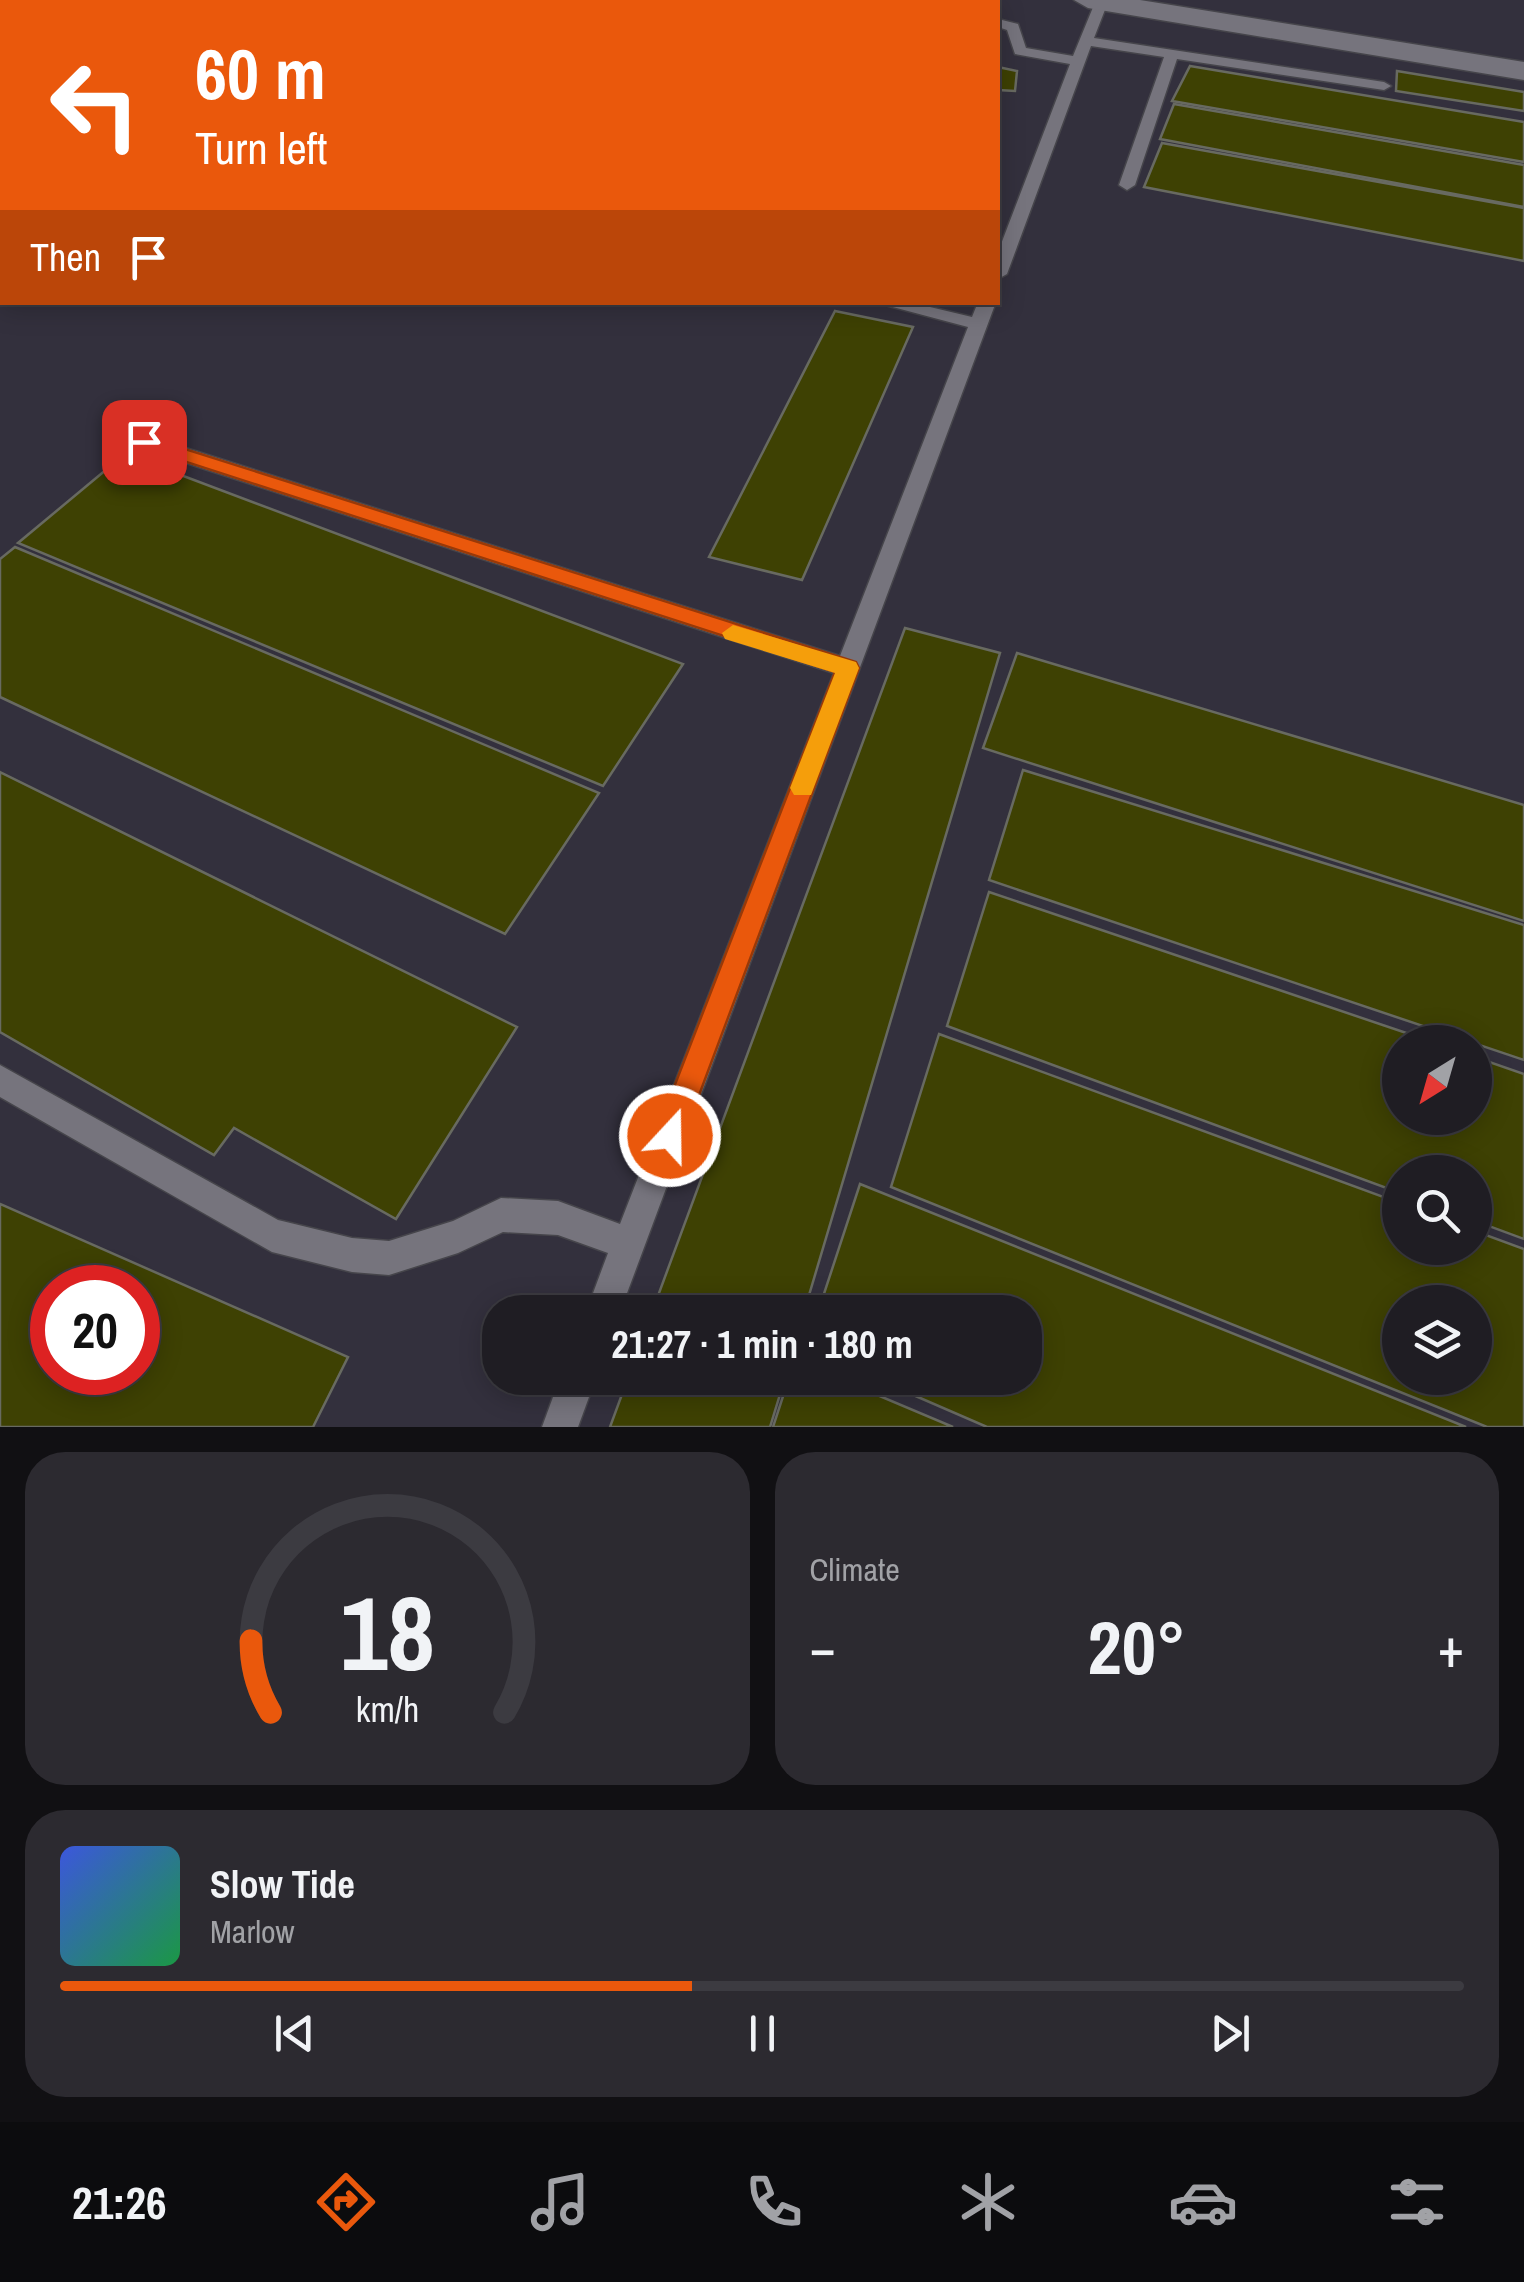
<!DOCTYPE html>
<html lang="en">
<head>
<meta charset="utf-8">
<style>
	:root { --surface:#1f1d23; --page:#2c2a30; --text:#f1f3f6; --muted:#a1a2a6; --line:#3c3b41; --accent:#ea580c }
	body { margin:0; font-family:"Archivo Narrow",sans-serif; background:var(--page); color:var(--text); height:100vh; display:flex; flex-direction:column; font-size:38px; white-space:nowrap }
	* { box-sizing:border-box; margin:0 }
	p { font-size:32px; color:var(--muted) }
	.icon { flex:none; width:55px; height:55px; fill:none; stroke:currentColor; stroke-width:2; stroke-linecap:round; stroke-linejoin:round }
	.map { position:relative; height:1427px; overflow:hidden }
	.details { display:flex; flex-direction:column; gap:25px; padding:25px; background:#111013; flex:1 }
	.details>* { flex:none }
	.hud { position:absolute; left:0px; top:0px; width:1000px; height:305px; box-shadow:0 5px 25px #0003,0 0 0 2px var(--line); background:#ea580c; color:#fff; overflow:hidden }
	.needle { width:65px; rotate:217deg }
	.tools { position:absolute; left:1382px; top:1025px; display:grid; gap:20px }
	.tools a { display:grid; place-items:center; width:110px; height:110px; border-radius:50%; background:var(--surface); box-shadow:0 5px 25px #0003,0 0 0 2px var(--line); font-size:50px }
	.speed { position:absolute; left:30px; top:1265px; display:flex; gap:20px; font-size:50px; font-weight:700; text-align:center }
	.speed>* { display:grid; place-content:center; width:130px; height:130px; border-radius:50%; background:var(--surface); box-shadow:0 5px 25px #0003,0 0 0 2px var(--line); line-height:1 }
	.speed .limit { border:15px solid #d22; background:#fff; color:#111 }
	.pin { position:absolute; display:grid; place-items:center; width:85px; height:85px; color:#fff; margin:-42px; border-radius:20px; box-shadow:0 5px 15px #0006 }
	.me { position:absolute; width:110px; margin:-55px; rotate:21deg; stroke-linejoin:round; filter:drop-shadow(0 0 8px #0008) }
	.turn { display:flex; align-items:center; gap:35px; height:210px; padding:0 30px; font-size:45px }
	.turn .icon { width:130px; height:130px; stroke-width:2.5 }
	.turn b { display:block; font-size:70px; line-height:85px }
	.then { display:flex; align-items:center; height:95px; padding:0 30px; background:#0003; gap:20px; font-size:38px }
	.big { font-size:75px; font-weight:800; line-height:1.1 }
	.details .widget { flex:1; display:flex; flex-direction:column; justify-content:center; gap:15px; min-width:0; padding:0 35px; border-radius:40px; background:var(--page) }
	.details .dial { align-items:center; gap:0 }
	.dial svg { height:260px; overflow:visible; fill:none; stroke:var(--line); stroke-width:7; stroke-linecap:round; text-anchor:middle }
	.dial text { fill:var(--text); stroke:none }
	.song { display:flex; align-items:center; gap:30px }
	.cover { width:120px; height:120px; border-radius:15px; background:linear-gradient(135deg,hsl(230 70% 55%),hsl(140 70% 35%)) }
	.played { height:10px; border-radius:5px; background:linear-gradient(90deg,var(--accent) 45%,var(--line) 45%) }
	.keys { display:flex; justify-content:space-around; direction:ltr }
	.heat { display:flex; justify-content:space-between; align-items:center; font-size:55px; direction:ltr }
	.details .tiles { flex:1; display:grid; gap:25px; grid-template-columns:1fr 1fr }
	.widget:last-child { grid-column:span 2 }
	.trip { position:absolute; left:482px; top:1295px; width:560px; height:100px; border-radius:40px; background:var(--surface); box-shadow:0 5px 25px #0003,0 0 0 2px var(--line); font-weight:800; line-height:100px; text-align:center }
	.menu { display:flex; height:160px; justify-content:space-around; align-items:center; background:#0c0c0e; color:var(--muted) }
	.menu .icon { width:70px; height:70px }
	.menu .active { color:var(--accent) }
	.menu b { font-size:45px; color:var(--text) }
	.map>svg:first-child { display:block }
	.built { fill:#33303d; fill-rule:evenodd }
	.building { fill:#3e4103; stroke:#686a61; stroke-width:2.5; fill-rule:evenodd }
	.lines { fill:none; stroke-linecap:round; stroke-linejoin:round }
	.lane-casing { stroke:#46454b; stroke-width:3 }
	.street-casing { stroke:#46454b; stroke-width:3 }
	.lane { fill:#76747d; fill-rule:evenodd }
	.street { fill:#76747d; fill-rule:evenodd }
	.route { fill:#ea580c; stroke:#983908; stroke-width:2.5 }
	.slow { fill:#f59e0b }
</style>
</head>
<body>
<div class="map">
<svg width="1524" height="1427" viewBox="0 0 1524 1427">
	<rect width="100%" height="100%" fill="#29272f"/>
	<path class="built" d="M0 0H1524V1427H0ZM2 2H998V302H2ZM1400 1042H1475V1118H1400ZM1400 1172H1475V1248H1400ZM52 1288H138V1372H52ZM1400 1302H1475V1378H1400ZM500 1312H1025V1378H500Z"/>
	<g class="building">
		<polygon points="0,0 70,0 2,2 0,41"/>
		<polygon points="630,0 846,0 862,2 645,2"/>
		<polygon points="1190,66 1524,122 1524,162 1172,101"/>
		<polygon points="998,67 1017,71 1015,91 998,90"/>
		<polygon points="1397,71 1524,92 1524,111 1396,91"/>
		<polygon points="1174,104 1524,165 1524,207 1160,139"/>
		<polygon points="1162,143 1524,208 1524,261 1144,187"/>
		<polygon points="835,311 913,327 802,580 709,557"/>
		<polygon points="125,454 683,664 603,786 18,543"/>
		<polygon points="15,547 599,793 505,934 0,697 0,559"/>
		<polygon points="905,628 1000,653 804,1312 652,1312"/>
		<polygon points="1017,653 1524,805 1524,921 983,748"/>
		<polygon points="1023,770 1524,925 1524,1060 989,880"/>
		<polygon points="0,772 517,1027 396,1219 234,1128 214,1155 0,1032"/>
		<polygon points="989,892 1433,1042 1400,1042 1400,1118 1475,1118 1475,1057 1524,1074 1524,1239 1475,1221 1475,1172 1400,1172 1400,1193 947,1026"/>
		<path d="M939 1034 1400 1203V1248H1475V1231L1524 1249V1427H1487L891 1187ZM1400 1302H1475V1378H1400Z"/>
		<polygon points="860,1184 1466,1427 987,1427 874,1378 1025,1378 1025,1312 818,1312"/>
		<path d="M0 1204 348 1357 313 1427H0ZM52 1288H138V1372H52Z"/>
		<polygon points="628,1378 785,1378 770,1427 610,1427"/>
		<polygon points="789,1378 837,1378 953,1427 773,1427"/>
	</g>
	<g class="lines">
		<g class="lane-casing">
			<g id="lane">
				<polygon points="867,0 894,0 896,2 869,2"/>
				<polygon points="1096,0 1108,2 1094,38 1384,82 1391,86 1384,90 1177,59 1135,185 1127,190 1119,185 1164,57 1091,46 1007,274 998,279 998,252 1070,64 1015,54 1007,30 998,27 998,19 1018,24 1026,48 1073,56"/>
				<polygon points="2,156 2,167 0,168 0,157"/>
				<polygon points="874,302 909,302 972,317 978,302 996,302 620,1312 586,1312 608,1253 558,1235 503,1232 458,1253 389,1275 352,1272 272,1252 0,1097 0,1065 278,1220 352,1238 389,1241 453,1221 501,1198 558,1201 620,1224 834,673 137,447 134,442 144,435 151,437 840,656 968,327"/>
				<polygon points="560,1378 596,1378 578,1427 542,1427"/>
			</g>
		</g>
		<g class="street-casing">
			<polygon id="street" points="1074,0 1140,0 1524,62 1524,80 1088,8"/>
		</g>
		<use href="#lane" class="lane"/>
		<use href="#street" class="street"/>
	</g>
	<polygon class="route" points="144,436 856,662 859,668 680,1146 670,1151 660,1146 655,1136 835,672 137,446 134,442"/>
	<polygon class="slow" points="733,625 856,662 859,668 811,795 794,795 790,788 835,673 725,639 722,633"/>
</svg>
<div class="tools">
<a><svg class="needle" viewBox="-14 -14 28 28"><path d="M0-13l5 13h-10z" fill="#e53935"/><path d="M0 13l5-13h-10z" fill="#a1a2a6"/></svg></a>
<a><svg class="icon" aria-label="search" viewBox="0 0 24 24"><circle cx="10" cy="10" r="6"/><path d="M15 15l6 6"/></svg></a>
<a><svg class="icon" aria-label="layers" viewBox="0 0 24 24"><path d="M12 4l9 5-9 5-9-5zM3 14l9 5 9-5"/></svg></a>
</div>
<div class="speed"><div class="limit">20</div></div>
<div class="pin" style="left:144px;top:442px;background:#d93025"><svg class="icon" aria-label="arrive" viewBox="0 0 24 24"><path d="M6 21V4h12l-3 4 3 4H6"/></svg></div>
<svg class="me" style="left:670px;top:1136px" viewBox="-20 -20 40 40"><circle r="17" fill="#ea580c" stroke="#fff" stroke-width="3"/><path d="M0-11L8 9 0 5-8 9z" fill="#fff"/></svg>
<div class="trip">21:27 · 1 min · 180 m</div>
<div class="hud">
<div class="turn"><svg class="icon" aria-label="left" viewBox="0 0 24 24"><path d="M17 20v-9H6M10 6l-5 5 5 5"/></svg><div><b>60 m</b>Turn left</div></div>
<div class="then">Then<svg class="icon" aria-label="arrive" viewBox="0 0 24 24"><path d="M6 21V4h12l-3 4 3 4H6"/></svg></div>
</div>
</div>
<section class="details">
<div class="tiles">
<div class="widget dial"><svg viewBox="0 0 100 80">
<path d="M14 69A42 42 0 1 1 86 69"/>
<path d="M14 69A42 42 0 0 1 8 47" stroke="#ea580c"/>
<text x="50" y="56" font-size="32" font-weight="700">18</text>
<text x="50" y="72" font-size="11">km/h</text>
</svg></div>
<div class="widget"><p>Climate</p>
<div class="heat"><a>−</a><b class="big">20°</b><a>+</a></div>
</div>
<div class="widget">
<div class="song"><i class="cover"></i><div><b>Slow Tide</b><p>Marlow</p></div></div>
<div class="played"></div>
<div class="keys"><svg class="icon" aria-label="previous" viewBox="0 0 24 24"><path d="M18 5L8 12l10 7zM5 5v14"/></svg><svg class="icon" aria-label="pause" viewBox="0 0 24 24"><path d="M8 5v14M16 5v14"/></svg><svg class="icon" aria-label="next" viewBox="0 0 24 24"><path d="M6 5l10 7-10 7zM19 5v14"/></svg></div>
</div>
</div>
</section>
<nav class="menu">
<b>21:26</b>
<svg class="icon active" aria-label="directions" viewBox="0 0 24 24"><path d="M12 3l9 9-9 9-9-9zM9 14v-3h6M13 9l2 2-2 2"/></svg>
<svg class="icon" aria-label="music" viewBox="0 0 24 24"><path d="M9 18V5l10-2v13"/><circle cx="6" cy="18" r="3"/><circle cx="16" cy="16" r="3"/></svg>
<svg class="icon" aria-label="phone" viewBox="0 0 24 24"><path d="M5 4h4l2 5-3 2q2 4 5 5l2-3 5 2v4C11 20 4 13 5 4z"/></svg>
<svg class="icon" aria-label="climate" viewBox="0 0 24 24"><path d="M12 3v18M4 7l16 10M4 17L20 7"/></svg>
<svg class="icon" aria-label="car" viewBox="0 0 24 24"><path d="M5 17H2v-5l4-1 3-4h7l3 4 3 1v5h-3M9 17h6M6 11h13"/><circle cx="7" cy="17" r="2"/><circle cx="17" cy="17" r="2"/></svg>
<svg class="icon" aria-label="filters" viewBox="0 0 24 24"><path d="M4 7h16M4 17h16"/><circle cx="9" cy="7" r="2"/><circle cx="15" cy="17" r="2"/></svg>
</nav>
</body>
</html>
